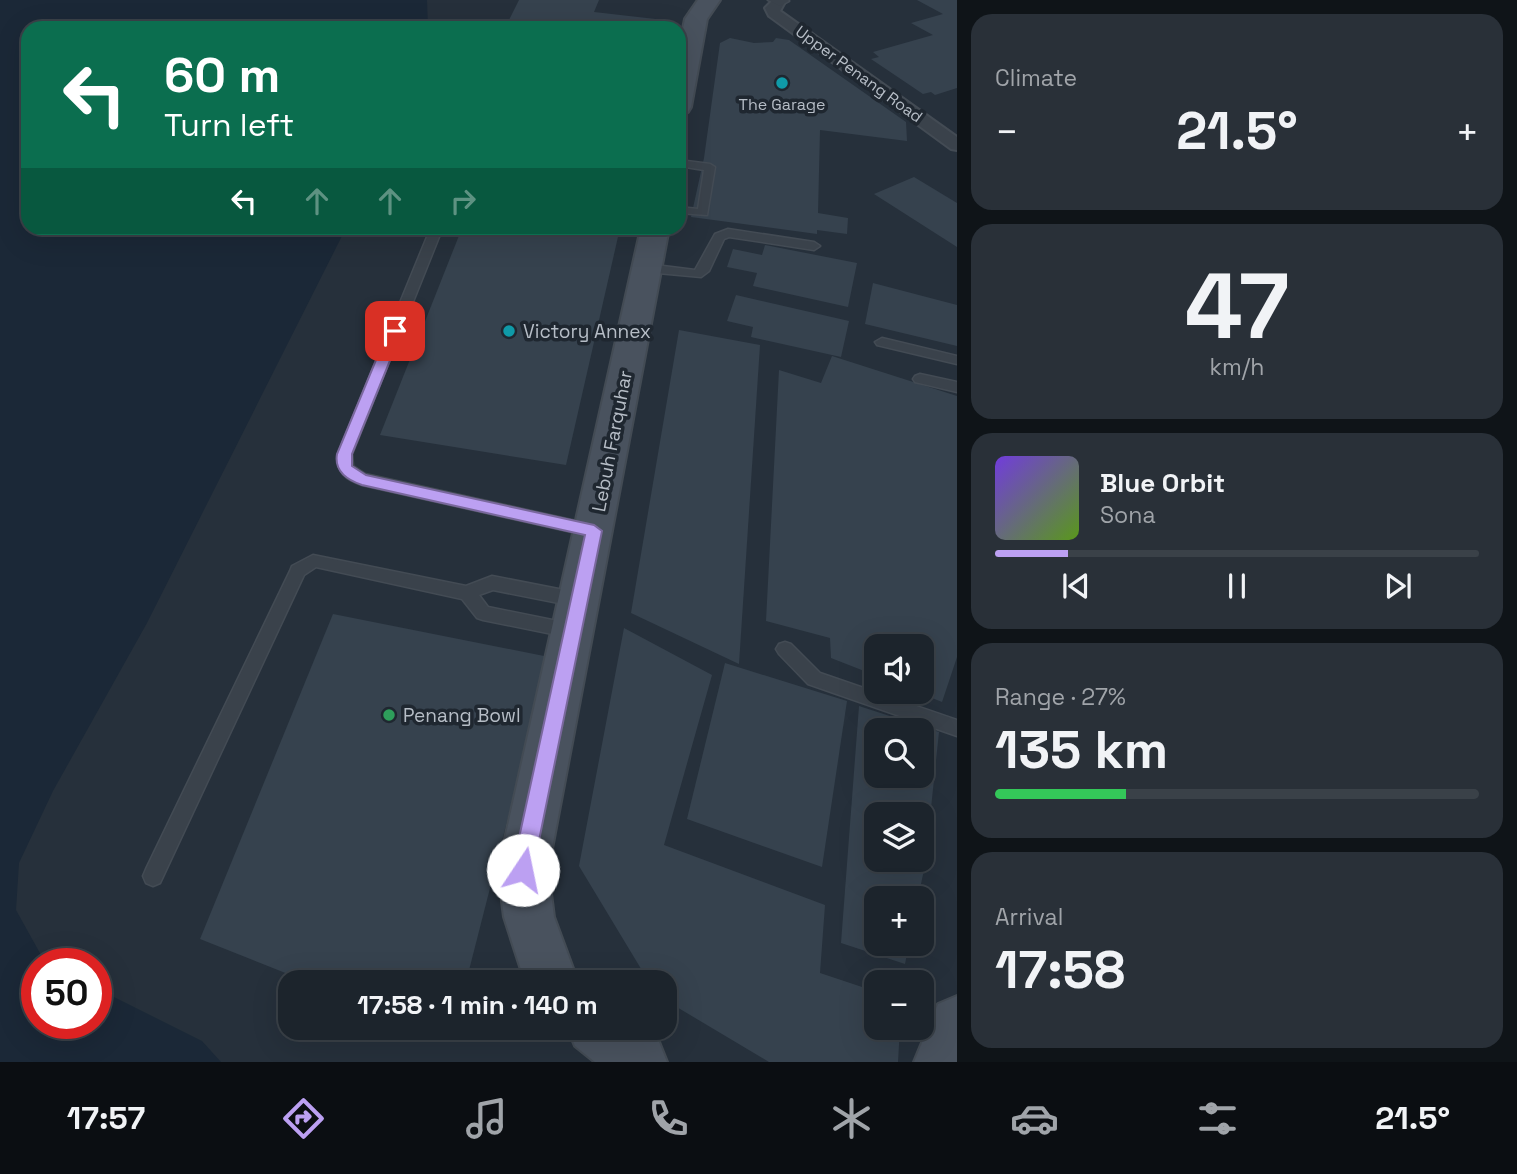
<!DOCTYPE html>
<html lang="en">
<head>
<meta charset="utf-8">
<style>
	:root { --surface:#1c242c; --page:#293038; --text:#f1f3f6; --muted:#a0a4a9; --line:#3a4148; --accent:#bca0f2 }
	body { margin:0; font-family:"Space Grotesk",sans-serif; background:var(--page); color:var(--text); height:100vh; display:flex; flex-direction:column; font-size:26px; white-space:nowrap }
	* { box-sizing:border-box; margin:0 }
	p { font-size:23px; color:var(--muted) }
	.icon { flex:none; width:38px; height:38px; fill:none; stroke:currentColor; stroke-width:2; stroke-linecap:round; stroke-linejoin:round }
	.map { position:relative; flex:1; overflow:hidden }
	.panel { display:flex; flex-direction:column; gap:14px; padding:14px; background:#0f1418; width:560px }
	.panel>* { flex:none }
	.guide { position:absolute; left:21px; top:21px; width:665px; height:214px; border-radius:21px; box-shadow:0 7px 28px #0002,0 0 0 2px var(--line); background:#0b6e4f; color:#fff; overflow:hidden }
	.fabs { position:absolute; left:864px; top:634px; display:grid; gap:14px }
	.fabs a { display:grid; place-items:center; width:70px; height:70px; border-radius:14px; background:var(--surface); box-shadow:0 7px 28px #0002,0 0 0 2px var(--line); font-size:35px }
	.speed { position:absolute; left:21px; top:948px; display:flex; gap:14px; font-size:35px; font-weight:700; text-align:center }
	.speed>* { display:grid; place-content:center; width:91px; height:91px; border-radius:50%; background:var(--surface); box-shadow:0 7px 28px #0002,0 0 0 2px var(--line); line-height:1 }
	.speed .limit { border:10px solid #d22; background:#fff; color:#111 }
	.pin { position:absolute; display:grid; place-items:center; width:60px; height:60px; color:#fff; margin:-30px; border-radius:14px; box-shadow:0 4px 10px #0006 }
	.me { position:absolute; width:77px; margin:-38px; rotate:11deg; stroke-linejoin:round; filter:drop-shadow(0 0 5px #0008) }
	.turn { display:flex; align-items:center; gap:24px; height:147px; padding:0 28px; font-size:32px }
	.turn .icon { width:91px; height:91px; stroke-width:2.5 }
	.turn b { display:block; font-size:49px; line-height:60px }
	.lanes { display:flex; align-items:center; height:66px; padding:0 28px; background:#0003; justify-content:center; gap:35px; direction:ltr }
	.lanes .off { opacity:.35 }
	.big { font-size:52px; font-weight:600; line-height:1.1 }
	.panel .card { flex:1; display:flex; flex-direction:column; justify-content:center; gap:10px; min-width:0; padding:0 24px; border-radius:21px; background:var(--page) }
	.panel .dial { align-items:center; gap:0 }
	.dial b { font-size:91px; line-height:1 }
	.song { display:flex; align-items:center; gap:21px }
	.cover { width:84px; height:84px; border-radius:10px; background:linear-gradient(135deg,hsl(260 70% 55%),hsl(90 70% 35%)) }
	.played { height:7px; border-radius:4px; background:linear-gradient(90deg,var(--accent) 15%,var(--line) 15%) }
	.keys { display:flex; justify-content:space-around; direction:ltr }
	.heat { display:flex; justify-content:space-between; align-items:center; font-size:38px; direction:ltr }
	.charge { height:10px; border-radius:5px; background:linear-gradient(90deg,#34c759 27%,var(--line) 0) }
	.trip { position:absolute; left:278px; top:970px; width:399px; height:70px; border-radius:21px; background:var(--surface); box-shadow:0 7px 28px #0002,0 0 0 2px var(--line); font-weight:600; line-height:70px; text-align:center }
	.menu { display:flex; height:112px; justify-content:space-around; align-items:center; background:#0b0e12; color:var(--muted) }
	.menu .icon { width:49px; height:49px }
	.menu .selected { color:var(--accent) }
	.menu b { font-size:32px; color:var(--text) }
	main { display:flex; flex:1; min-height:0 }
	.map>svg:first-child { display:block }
	.water { fill:#1b2837 }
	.building { fill:#36424e; fill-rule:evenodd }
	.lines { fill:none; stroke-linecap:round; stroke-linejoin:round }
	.service-casing { stroke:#434b54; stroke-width:3 }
	.pedestrian-casing { stroke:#434b54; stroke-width:4 }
	.minor-casing { stroke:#434b54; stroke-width:3 }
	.secondary-casing { stroke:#434b54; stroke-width:4 }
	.service { fill:#3a424b; fill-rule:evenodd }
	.pedestrian { fill:#3a424b; fill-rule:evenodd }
	.minor { fill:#3a424b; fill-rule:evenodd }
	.secondary { fill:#49525e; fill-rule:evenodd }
	.route { fill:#bca0f2; stroke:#7a689d; stroke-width:2 }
	.culture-dot { fill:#0f9aa8; stroke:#1f2730; stroke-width:2.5 }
	.leisure-dot { fill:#2e9e5b; stroke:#1f2730; stroke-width:2.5 }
	.labels { text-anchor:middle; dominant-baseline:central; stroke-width:7; stroke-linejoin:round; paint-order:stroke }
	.far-street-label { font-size:16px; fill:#b6bdc6; stroke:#1f2730 }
	.far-poi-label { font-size:16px; fill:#b6bdc6; stroke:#1f2730 }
	.poi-label { font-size:19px; fill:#b6bdc6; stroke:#1f2730; text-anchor:start }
	.street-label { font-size:19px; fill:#b6bdc6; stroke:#1f2730 }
</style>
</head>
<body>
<main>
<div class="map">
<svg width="957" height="1062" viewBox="0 0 957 1062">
	<rect width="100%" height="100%" fill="#26303b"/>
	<polygon class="water" points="0,0 427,0 428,28 28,28 28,228 346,228 147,623 53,791 19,863 16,910 41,955 56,964 37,964 37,1024 96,1024 96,988 202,1041 221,1062 0,1062"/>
	<g class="building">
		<polygon points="519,0 599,0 594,12 673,21 671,28 505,28"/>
		<polygon points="917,0 957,0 957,88 935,95 931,92 923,94 871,59 879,57 873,52 933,35 911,23 943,14"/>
		<polygon points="730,38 754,43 773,42 776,38 789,40 906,122 907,141 820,130 818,213 848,218 847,234 817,230 817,234 691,217 704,158 720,43"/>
		<polygon points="914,177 957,203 957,247 874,194"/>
		<polygon points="462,228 620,228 566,465 380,435"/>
		<polygon points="765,245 857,263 848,307 753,286 757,273 727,267 733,249 762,255"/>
		<polygon points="873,283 957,305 957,346 865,324"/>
		<polygon points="736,295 849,321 841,357 751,337 753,327 727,321"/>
		<polygon points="679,330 760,345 739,664 631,613"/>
		<polygon points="832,356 957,396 957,657 942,702 915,691 922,691 922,646 877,646 877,676 831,658 830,638 766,621 779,370 821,383"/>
		<polygon points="333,614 549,657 466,982 308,982 200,939"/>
		<polygon points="624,628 712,675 664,845 825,905 820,973 877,992 877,1027 900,1027 898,1062 769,1062 665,1000 665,982 649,982 579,866"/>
		<polygon points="725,663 847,701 822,867 687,819"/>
		<path d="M859 706 939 732 925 865 918 898H877V943H909L905 964 841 943ZM877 730H922V775H877ZM877 814H922V859H877Z"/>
		<polygon points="423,1027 455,1027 452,1039"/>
	</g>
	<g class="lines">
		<g class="service-casing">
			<g id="service">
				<polygon points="679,160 710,164 715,167 707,215 679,213 679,207 698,209 704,170 679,166"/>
				<path d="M435 228 441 232 352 454 353 466 365 474 594 525 600 527 602 531 600 535 594 537 362 485C346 480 336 472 338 454L429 232Z"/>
				<polygon points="728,229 814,242 820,246 814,250 729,237 724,239 709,271 701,277 647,272 641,268 647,264 695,270 715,234"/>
				<polygon points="882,338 957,356 957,364 877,345 875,342"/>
				<polygon points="920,374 957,382 957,392 915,382 913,379 915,376"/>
				<polygon points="313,555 466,586 492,576 579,593 585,595 587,600 585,605 579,607 493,590 479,595 488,607 572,624 578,626 581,631 578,636 572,638 483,620 477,618 462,599 316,567 304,575 160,883 153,886 146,883 143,876 146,869 290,571 292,566"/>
				<polygon points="785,642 791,644 820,673 957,720 957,736 808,684 779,654 776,649 779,644"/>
			</g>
		</g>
		<g class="pedestrian-casing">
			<polygon id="pedestrian" points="773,0 786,0 780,11 957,137 957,150 951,149 769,16 765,8"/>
		</g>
		<g class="minor-casing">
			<polygon id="minor" points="768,0 788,0 789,1 780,6"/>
		</g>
		<g class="secondary-casing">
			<g id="secondary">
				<polygon points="698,0 720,0 707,19 691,107 688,112 679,114 679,48 685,19"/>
				<polygon points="641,228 669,228 548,870 554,917 578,982 525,982 504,917 498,870"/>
				<polygon points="957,996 957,1062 914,1062 938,1004"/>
				<polygon points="567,1027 639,1027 659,1042 667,1062 595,1062 575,1046"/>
			</g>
		</g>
		<use href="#service" class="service"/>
		<use href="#pedestrian" class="pedestrian"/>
		<use href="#minor" class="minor"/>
		<use href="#secondary" class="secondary"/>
	</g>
	<path class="route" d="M395 326 402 331 352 454V466L366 475 594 525 602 531 533 870 530 877 523 880 515 877 512 870 585 535 362 485C347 480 334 471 337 454L388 331Z"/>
	<g class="culture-dot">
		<circle cx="782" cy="83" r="7"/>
		<circle cx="509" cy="331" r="7"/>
	</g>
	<circle class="leisure-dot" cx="389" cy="715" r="7"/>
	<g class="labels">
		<g class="far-street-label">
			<text transform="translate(859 74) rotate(36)">Upper Penang Road</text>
		</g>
		<g class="far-poi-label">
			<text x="782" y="104">The Garage</text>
		</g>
		<g class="poi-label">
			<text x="523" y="331">Victory Annex</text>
			<text x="403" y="715">Penang Bowl</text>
		</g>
		<g class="street-label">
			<text transform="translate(612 441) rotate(-79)">Lebuh Farquhar</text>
		</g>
	</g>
</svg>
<div class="fabs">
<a><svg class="icon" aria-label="sound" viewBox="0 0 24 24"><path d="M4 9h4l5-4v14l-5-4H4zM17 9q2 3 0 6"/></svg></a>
<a><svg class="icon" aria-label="search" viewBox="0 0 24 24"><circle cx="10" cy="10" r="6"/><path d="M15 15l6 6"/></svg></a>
<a><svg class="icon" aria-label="layers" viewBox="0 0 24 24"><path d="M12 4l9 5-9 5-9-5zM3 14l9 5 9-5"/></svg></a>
<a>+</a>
<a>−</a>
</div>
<div class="speed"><div class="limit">50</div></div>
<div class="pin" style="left:395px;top:331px;background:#d93025"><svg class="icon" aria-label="arrive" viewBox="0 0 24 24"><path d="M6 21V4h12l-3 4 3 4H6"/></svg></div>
<svg class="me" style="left:523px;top:870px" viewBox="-20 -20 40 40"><circle r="19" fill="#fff"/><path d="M0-13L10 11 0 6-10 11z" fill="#bca0f2"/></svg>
<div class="trip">17:58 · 1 min · 140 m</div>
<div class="guide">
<div class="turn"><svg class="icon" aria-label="left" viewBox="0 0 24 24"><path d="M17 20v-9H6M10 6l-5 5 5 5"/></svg><div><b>60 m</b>Turn left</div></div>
<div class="lanes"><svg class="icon" aria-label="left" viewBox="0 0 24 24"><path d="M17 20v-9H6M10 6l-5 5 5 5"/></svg><svg class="icon off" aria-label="ahead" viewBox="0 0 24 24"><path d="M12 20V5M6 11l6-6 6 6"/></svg><svg class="icon off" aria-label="ahead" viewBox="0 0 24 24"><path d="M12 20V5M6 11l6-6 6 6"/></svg><svg class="icon off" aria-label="right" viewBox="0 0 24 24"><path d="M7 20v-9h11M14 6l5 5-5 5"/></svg></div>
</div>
</div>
<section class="panel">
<div class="card"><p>Climate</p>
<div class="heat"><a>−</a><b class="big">21.5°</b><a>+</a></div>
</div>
<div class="card dial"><b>47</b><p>km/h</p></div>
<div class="card">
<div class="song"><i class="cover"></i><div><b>Blue Orbit</b><p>Sona</p></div></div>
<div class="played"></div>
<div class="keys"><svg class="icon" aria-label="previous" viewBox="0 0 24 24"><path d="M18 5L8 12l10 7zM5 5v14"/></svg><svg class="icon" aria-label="pause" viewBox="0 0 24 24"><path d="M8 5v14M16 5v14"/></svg><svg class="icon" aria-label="next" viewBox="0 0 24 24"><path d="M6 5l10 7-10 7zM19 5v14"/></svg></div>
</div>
<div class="card"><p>Range · 27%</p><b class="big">135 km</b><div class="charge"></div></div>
<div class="card"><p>Arrival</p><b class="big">17:58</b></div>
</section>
</main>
<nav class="menu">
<b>17:57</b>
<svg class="icon selected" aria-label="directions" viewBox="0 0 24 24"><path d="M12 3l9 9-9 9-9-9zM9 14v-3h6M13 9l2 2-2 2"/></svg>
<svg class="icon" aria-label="music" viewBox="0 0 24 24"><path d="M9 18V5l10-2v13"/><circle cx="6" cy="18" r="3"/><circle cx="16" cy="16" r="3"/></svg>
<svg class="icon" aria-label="phone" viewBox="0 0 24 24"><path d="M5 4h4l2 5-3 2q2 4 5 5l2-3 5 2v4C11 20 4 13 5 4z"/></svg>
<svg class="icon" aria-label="climate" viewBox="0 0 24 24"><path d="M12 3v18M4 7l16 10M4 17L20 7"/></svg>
<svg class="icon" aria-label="car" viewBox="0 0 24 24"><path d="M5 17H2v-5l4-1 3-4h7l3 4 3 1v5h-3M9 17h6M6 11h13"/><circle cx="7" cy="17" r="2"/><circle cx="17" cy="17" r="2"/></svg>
<svg class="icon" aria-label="filters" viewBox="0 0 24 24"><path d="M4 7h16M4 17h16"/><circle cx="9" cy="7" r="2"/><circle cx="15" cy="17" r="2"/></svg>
<b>21.5°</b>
</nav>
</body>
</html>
